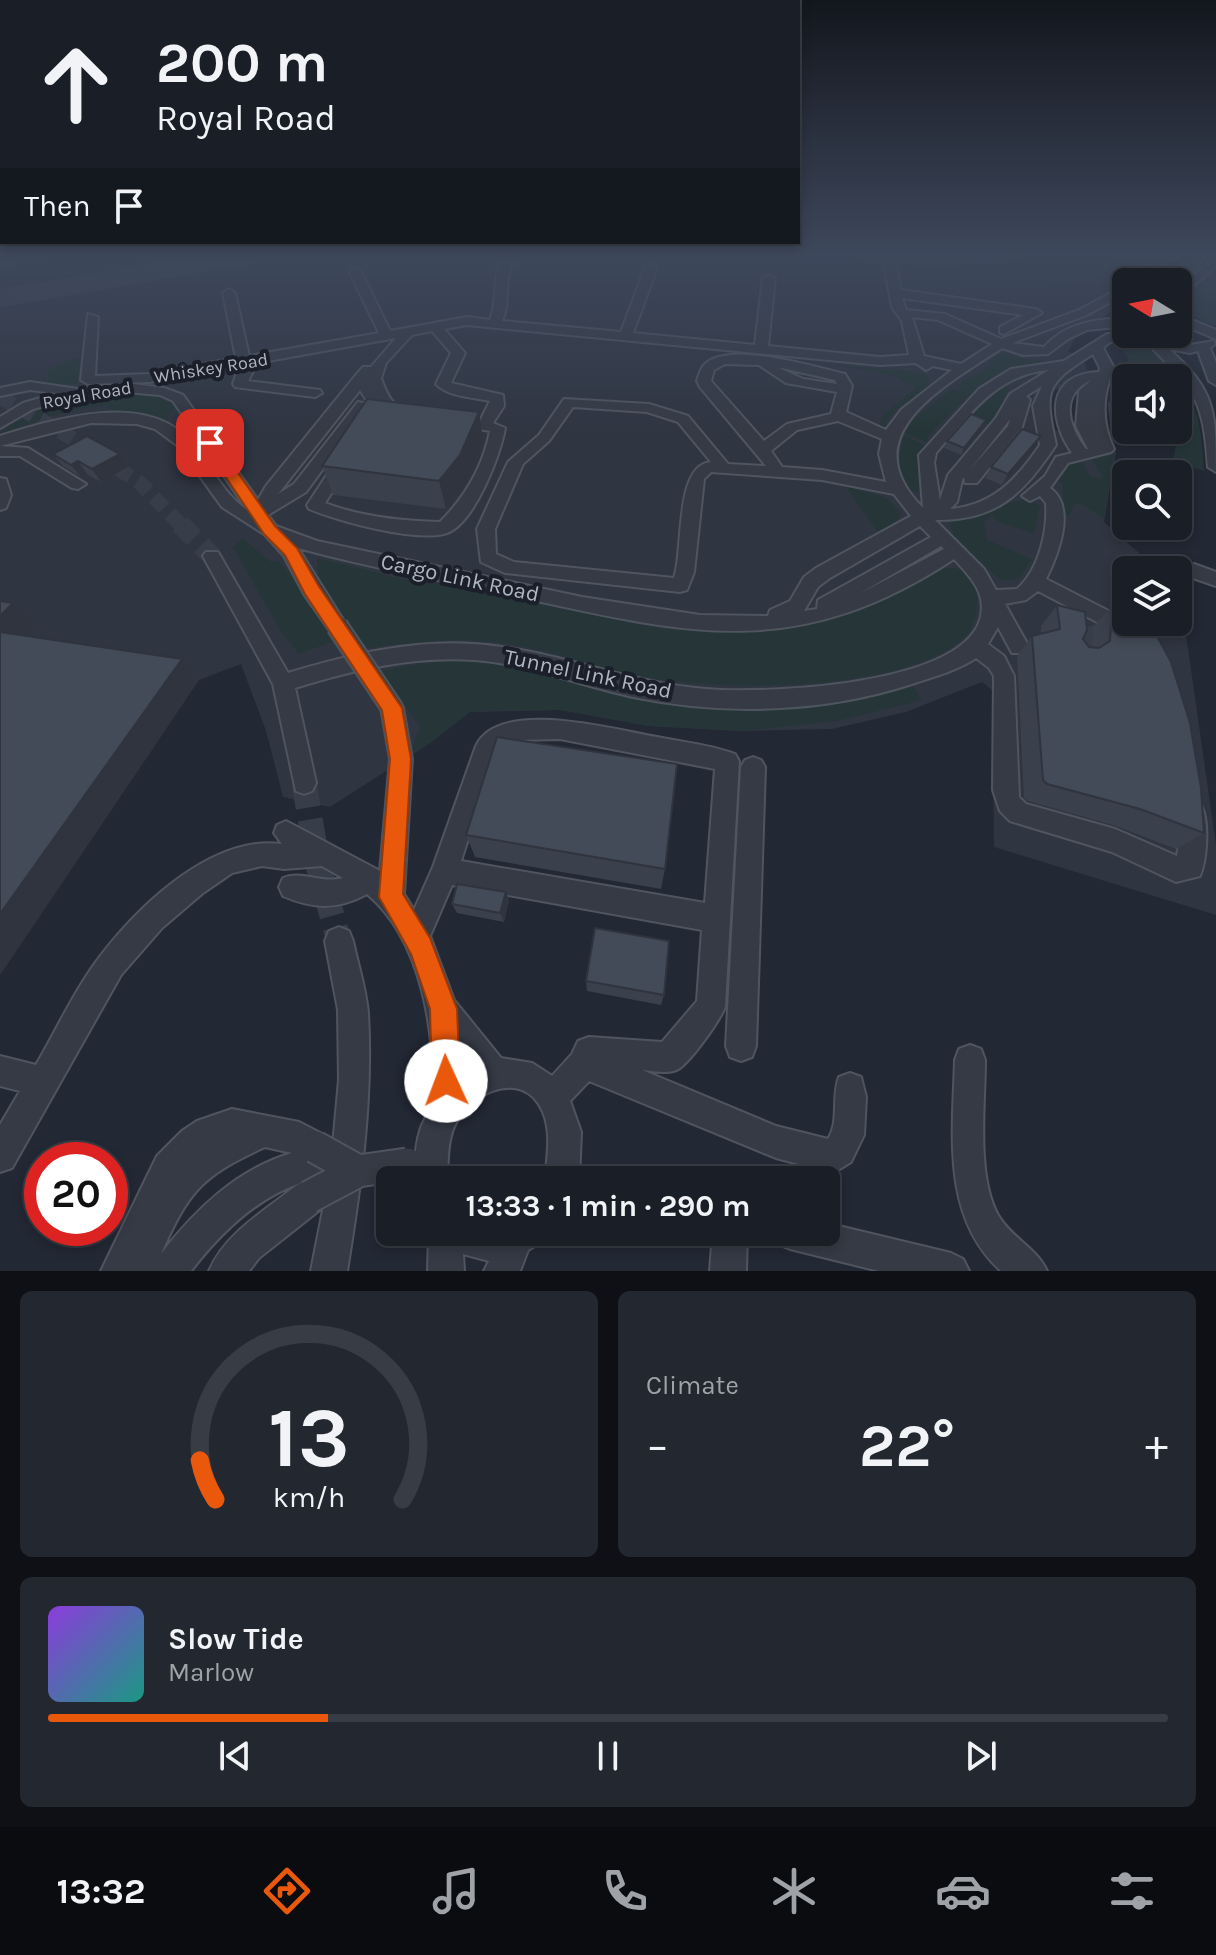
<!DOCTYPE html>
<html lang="en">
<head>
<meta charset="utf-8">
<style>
	:root { --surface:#1a1e27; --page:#23272f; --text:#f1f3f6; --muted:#9fa2a7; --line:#383c44; --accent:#ea580c }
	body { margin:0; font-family:Karla,sans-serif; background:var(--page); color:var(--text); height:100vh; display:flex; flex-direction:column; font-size:30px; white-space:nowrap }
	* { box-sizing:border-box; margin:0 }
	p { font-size:26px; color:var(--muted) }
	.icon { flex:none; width:44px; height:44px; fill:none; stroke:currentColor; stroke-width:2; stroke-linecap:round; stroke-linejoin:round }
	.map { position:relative; height:1271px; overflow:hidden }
	.details { display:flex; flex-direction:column; gap:20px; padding:20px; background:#0e1015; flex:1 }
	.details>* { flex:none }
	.top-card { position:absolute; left:0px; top:0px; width:800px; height:244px; box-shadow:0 4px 12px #0003,0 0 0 2px var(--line); background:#1a1e27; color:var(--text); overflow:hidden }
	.needle { width:52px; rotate:280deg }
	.fabs { position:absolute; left:1112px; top:268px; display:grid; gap:16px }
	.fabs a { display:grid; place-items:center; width:80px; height:80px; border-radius:12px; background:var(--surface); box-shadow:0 4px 12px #0003,0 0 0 2px var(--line); font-size:40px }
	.speed { position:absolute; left:24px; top:1142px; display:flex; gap:16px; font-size:40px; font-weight:700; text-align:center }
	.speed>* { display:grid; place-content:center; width:104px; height:104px; border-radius:50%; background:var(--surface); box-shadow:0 4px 12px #0003,0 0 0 2px var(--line); line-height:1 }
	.speed .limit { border:12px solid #d22; background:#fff; color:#111 }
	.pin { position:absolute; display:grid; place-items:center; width:68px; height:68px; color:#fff; margin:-34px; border-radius:16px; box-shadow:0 4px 12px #0006 }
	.me { position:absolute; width:88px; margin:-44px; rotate:358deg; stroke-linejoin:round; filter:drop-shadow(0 0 6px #0008) }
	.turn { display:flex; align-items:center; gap:28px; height:168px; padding:0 24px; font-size:36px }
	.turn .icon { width:104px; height:104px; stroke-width:2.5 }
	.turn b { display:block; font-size:56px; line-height:68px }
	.then { display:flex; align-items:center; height:76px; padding:0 24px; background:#0003; gap:16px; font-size:30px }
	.big { font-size:60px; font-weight:700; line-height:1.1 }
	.details .widget { flex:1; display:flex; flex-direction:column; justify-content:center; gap:12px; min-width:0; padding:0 28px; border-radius:12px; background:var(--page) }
	.details .dial { align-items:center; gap:0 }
	.dial svg { height:208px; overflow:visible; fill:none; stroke:var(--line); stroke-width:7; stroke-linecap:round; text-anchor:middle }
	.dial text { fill:var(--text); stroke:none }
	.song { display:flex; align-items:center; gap:24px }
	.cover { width:96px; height:96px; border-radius:12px; background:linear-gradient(135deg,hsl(270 70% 55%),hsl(170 70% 35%)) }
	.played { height:8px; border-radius:4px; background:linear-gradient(90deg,var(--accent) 25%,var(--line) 25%) }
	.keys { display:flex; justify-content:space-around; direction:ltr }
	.heat { display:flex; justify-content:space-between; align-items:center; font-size:44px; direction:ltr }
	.details .tiles { flex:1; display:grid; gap:20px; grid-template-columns:1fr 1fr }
	.widget:last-child { grid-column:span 2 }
	.trip { position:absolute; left:376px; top:1166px; width:464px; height:80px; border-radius:12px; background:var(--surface); box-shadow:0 4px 12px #0003,0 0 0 2px var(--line); font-weight:700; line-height:80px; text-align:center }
	.menu { display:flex; height:128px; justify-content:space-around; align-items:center; background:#0a0c10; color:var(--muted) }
	.menu .icon { width:56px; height:56px }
	.menu .current { color:var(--accent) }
	.menu b { font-size:36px; color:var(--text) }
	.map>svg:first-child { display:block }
	.airport { fill:#2f3541 }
	.green { fill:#263638 }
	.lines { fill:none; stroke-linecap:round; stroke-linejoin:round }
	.taxiway { fill:#3c4350; fill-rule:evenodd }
	.minor-tunnel-far2 { stroke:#373d49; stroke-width:15; stroke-dasharray:15 8; stroke-linecap:butt }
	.minor-tunnel-far1 { stroke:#373d49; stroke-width:20; stroke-dasharray:20 10; stroke-linecap:butt }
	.minor-tunnel { stroke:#373d49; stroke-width:25; stroke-dasharray:25 12; stroke-linecap:butt }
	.minor-casing { stroke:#4f555f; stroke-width:4 }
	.minor { fill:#353a45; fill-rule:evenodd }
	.minor-bridge-far1-casing { stroke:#4f555f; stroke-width:24; stroke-linecap:butt }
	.minor-bridge-casing { stroke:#4f555f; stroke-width:35; stroke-linecap:butt }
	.minor-bridge-far1 { stroke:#353a45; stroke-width:20 }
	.minor-bridge { stroke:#353a45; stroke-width:31 }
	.wall { fill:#3a404c }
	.shaded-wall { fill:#2f343e }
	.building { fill:#434b58; stroke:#2f343e; stroke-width:2 }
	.route { fill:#ea580c; stroke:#983908; stroke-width:2 }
	.labels { text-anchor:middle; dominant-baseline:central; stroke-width:8; stroke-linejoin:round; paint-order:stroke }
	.far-street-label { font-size:18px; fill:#afb5c1; stroke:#1a1f29 }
	.street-label { font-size:22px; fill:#afb5c1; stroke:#1a1f29 }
</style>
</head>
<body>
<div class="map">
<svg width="1216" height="1271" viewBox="0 0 1216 1271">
	<rect width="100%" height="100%" fill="#222834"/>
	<polygon class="airport" points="0,253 1184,253 1150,282 1126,282 1126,301 1076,336 1068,352 1082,355 1088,373 1050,393 1046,422 1057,431 1071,431 1084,443 1116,451 1104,522 1158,570 1126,570 1126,622 1178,622 1178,578 1216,845 1216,915 994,847 992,690 982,682 906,712 832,729 742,731 648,726 561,710 470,712 430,743 330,807 283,797 266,731 241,664 199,680 0,975"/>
	<g class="green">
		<polygon points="53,253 169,253 80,270 48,268"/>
		<path d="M1055 253H1146C1092 305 966 287 900 288L895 262 984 265Z"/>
		<polygon points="1216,270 1216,326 1190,315 1180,304 1180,297"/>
		<polygon points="1125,341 1150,349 1178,378 1128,378 1124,373 1129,359 1117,343"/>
		<path d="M1002 352 1024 359 1043 361C1029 366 1013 367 999 373 979 382 942 421 927 438L928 443 904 433 913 420 953 388 960 391 963 388 958 386C968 376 979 374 990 365L989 361Z"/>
		<polygon points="76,357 80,357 77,383 63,384 61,387 48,385 48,370"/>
		<polygon points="835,365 921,372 927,375 930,386 894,411 884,426 880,426 882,416 916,388 893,376"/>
		<path d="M1178 378C1200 407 1202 436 1204 471L1173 461 1179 427Z"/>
		<polygon points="1001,384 1009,386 1002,410 990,425 965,416"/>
		<path d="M126 389 161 394 176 407 168 415 167 421 108 409 109 405C71 408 36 420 0 434 15 419 47 395 70 401L69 406H76L79 397Z"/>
		<polygon points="903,435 927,446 918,465 925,490 923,493 909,491 904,485 897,458 900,456"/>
		<polygon points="1114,451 1104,519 1083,505 1074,504 1070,515 1065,515 1062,483 1056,480 1066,465 1080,459 1090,476 1104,479 1092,460 1111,455"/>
		<polygon points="845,486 887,498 900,512 900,517 883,533 877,531"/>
		<polygon points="1029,498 1040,507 1034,534 997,521 992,515 984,522 987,540 1032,559 1018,580 1001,580 955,541 950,523 958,517"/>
		<polygon points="243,539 271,562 279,561 306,593 337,640 299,654 280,630 233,547"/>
		<path d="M317 558 406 580 416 579 667 630 668 627C732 633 803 631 864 608 879 602 895 595 909 588 923 581 933 567 951 568 986 568 982 625 962 640 899 691 733 691 656 679 600 671 547 647 491 642 449 638 406 642 365 649L319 584Z"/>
		<polygon points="481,659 550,672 821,703 856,699 913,686 922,700 837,721 742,731 648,726 561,710 471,711 430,743 410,754 420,727 382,671 438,660"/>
	</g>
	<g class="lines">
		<g class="taxiway">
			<polygon points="0,253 30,253 10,269 0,271"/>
			<polygon points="220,253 282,253 279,259 269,261 0,307 0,289"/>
			<polygon points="850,253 1029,253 1026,259 1016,261 937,266 863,261 853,259"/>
		</g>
		<polyline class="minor-tunnel-far2" points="0,397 62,432 140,483 182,526"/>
		<g class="minor-tunnel-far1">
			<polyline points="180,524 212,556"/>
			<polyline points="1090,626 1096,667"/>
		</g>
		<polyline class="minor-tunnel" points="304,783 318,865 339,941"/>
		<g class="minor-casing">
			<g id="minor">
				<path d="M493 253H504L512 263C503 282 511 302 502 321L621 332 645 268 651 265 657 268 633 333 755 345 763 278 769 275 775 278 768 346 880 357 909 355 902 321 892 307 884 264 878 253H888L896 264 901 290 1036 309 1042 313 1004 334 1000 333V327L1023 315 902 298 906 310 945 314 1001 339 1079 310 1126 285V293L1087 315 1012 343 1044 347C1065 323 1096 319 1126 318V326L1087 330 1068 339 1048 354 1023 355 1002 348C945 386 850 435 923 508L919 455 979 389 1011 369 1064 361 1107 334H1146L1190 345 1214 341 1215 344 1210 348 1216 363V385L1209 381 1198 351 1190 353 1169 349C1216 391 1216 412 1216 472L1208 467C1203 395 1194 391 1146 342H1110L1103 348 1114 368C1102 395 1101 422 1114 449L1111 452 1068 463 1050 488C1077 507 1058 555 1046 579L1132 623 1135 628 1132 633H1118L1038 591 1026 600 1005 604 1029 647 1026 653H1012L998 627 988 644 1004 656 1014 676 1019 797 1026 804 1115 829 1177 856 1184 807 1193 804 1202 807C1209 824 1207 859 1200 876L1176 882 1112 852 1010 821 1000 811 993 790 994 676 989 668 976 658C958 670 936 676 915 683 825 713 726 716 633 697 580 686 529 664 474 660 413 656 353 670 295 688L316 783 312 791 304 794 296 791 273 684 203 556 206 552H218L288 673C348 655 410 640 474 644 553 649 627 683 706 689 761 694 998 687 981 599 978 584 964 570 954 559 791 666 682 632 505 594 436 579 366 567 298 548L347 626 344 631H330L304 594 284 556 264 534 222 507 178 446 155 429 137 424 91 423 0 446V436C52 420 144 391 188 439 210 462 220 491 247 510L173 401 160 395 127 392 67 400 33 409 0 428V417L23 403 57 393 30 390 0 396V388L30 382 78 389 127 383 164 388 183 395 258 500 266 486 356 375 363 367H371L396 338 257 363 248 381 320 390 322 393 315 397 235 387 233 384 239 366 150 382 88 384 81 380 88 314 98 317 95 376 150 374 236 358 223 293 229 289 235 293 249 356 379 333 349 271 355 268 361 271 390 331 467 317 490 320C498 301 492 281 500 263ZM912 317 938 320 992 344 961 364 924 356ZM467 325 880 365 916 363 926 370 933 366 952 370 902 409 886 430 846 412 852 386 845 374C816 367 728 341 705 364 700 369 699 375 697 381L700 387 766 466 728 464 688 416 649 404 564 399 539 435 508 462 477 529 481 562 505 573 680 592 687 590 694 572 704 479 711 472 822 480 894 494 911 516 816 568 804 577 790 601 770 610 768 616 700 615 582 597 317 541 276 526 268 515 306 492 369 406 363 425 365 428H375L384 410 394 416 411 418V412C392 407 387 395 381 378L386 363 412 335 432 331 451 353 436 384C449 397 472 397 490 401L480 421 454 417 447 421 454 425 490 431C483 467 465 497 440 522 400 521 362 517 325 503L352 461 344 456 338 458 307 505 309 509C338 521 417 543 447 533 474 524 501 454 505 428L493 423 504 406 503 395 451 383 465 353 444 329ZM1093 354 1100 368 1099 372C1046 374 1048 419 1072 453L1056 457 1045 476 1022 496 1030 501 1040 496 1046 503C1048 531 1039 570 1017 589L996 590 984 569 935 520C997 521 1023 494 1056 445 1044 390 1045 384 1093 354ZM725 364 759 365 786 383 837 392 831 414 787 424 764 441 711 381 714 370ZM777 367 835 380 837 384 803 379ZM1049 370 1010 394 996 418 948 475 940 500 934 463 936 453C968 416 997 374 1049 370ZM1091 380 1079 391 1076 426 1088 449H1086C1068 426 1059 395 1091 380ZM1042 386 1033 406 1040 445C1017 479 993 505 950 509L957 502 962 480 964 477 965 483H977L1022 427 1030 400 1026 396ZM360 390 369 404 358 402 294 484 278 494ZM573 407 647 412 678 422 711 462C674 465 684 550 674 578L514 562 496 554 495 529 523 464 549 441ZM1010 419 1008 426 969 471 1007 423ZM838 421 882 439 879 454 886 482 822 470 782 467 771 451 797 430ZM920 526 931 537 818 600 817 609 804 611 818 587 830 578ZM941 546 944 549 857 595Z"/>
				<polygon points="1166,253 1178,253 1142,282 1129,282"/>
				<path d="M1196 253H1206C1198 269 1182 282 1164 282Z"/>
				<polygon points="1216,257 1216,266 1178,299 1178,289"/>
				<polygon points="1178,314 1216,330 1216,339 1178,323"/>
				<polygon points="0,446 28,448 86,484 78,489 72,488 20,456 0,456"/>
				<polygon points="0,478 6,479 11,495 6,508 0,510"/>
				<polygon points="1194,564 1216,572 1216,586 1187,576 1185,571 1187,566"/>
				<path d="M392 699 400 702 403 708 412 759 404 894 414 910 433 867 476 746C499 697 616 730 657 737 682 742 711 745 735 754L739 761 725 1007C719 1022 693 1058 680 1068 670 1075 654 1071 642 1070L776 1126 828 1139C840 1120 831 1097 839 1077L850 1073 861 1077 866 1097 864 1135 851 1162 833 1173 776 1158 589 1081 570 1101 581 1132 579 1180H545C547 1157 552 1134 543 1112 522 1063 460 1097 451 1136 447 1150 448 1166 447 1180H413C415 1164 415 1146 420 1131 422 1122 430 1113 431 1103 437 1035 422 940 367 894 338 910 313 909 283 896L279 887 283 878C301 870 322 884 343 878L322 866 284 869 262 866 232 873 203 893 162 928 121 975 12 1168 0 1172V1125L20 1091 0 1086V1056L36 1065C57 1029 76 987 102 954 142 903 213 835 282 844L274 833 277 825 286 821 380 871 390 759 381 708 384 702ZM560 739 715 769 705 903 461 861 496 752 519 740ZM452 885 702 930 697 1001 662 1042 589 1037 578 1041 572 1054 552 1076 532 1063 501 1058 454 1000 430 936ZM460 1054 469 1066 461 1072Z"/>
				<polygon points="753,757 761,760 765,767 756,1046 752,1057 741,1061 730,1057 726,1046 741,767 745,760"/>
				<path d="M339 927 349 931 353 941C358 965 366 989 368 1013 373 1100 361 1185 347 1271H311L325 1200 321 1209 259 1258 249 1271H209C225 1233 266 1210 297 1185L307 1181C259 1195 221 1232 191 1271H101L157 1156 182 1131 197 1121 232 1109 299 1122 326 1136 333 1145 339 1080 338 1010 325 941 329 931ZM265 1147 292 1153C237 1169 195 1210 161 1254 189 1190 202 1176 265 1147ZM329 1178 325 1196 321 1185 309 1180Z"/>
				<path d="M970 1045 981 1049 985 1060C985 1105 976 1175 998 1215 1011 1238 1037 1248 1047 1271H1001C941 1217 953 1133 955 1060L959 1049Z"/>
				<polygon points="826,1223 951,1253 963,1259 969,1271 879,1271 790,1249 778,1244 773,1232 826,1232"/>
				<polygon points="429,1232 543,1232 538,1244 528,1250 520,1271 484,1271 489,1261 463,1254 464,1271 428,1271"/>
				<polygon points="713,1232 747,1232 746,1271 710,1271"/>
			</g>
		</g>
		<use href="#minor" class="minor"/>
		<g class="minor-bridge-far1-casing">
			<polyline id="minor-bridge-far1" points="337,626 392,708"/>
		</g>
		<g class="minor-bridge-casing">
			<g id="minor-bridge">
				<polyline points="315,1147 358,1171"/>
				<polyline points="309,1197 358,1171 407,1164"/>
			</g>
		</g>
		<use href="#minor-bridge-far1" class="minor-bridge-far1"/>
		<use href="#minor-bridge" class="minor-bridge"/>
	</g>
	<g class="wall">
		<polygon points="1112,397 1123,427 1118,434 1111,432 1108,404"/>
		<polygon points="986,420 983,427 961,455 944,448 947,441"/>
		<polygon points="483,440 466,484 446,509 333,495 322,466"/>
		<polygon points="1035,448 1002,485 985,478 991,467"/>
		<polygon points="53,454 120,454 128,467 101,482 87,474 81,477 63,466"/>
		<polygon points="1057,605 1089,647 1092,647 1093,627 1112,606 1204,833 1176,849 1116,826 1028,801 1024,798 1017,656 1032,636 1041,633 1041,626"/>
		<polygon points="466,835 665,869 661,889 475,857"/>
		<polygon points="506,892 509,901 504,922 457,913 452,904"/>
		<polygon points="586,981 664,995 661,1005 587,991"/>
	</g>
	<g class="shaded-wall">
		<polygon points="479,412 483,440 466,484 446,509 439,481"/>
		<polygon points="986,420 983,427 961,455 964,448"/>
		<polygon points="1041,436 1035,448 1002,485 1008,474"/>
		<polygon points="120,454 128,467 101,482 92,469"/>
		<polygon points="78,461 87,474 81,477 71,465"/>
		<polygon points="13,603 36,625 11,652 0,642 0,616"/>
		<polygon points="182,659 199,680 0,975 0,914"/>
		<polygon points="506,892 509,901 504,922 500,913"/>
	</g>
	<g class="building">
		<polygon points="1112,397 1122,399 1123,427 1116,425"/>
		<polygon points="367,399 479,412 460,455 439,481 322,466"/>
		<polygon points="971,414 986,420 964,448 947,441"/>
		<polygon points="1022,429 1041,436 1008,474 991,467"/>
		<polygon points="87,436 120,454 92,469 78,461 71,465 53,454"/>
		<polygon points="0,601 13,603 0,616"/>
		<polygon points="1057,605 1085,612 1087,630 1083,639 1089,647 1099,648 1110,641 1112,606 1126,610 1126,622 1144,622 1158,638 1171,662 1190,723 1201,788 1204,833 1140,809 1047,784 1043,780 1032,636 1060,629"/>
		<polygon points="0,632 182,659 0,914"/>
		<polygon points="497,737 677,764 665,869 466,835"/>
		<polygon points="457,884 506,892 500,913 452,904"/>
		<polygon points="595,928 669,941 664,995 586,981"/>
	</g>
	<linearGradient id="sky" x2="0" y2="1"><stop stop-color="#13161d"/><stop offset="0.59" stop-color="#3e485c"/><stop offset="1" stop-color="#3e485c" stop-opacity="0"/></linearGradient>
	<rect width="1216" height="431" fill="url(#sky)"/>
	<polygon class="route" points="210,439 215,440 275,526 297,548 318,585 402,708 411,759 403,894 430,938 457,1009 460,1081 456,1091 446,1095 436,1091 432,1081 430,1009 411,954 379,897 390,759 382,710 305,594 285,555 264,534 203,443"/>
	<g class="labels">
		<g class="far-street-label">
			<text transform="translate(211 368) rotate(-9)">Whiskey Road</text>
			<text transform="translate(87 395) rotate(-10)">Royal Road</text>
		</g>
		<g class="street-label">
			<text transform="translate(460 578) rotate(12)">Cargo Link Road</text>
			<text transform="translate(588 674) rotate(12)">Tunnel Link Road</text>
		</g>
	</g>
</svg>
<div class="fabs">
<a><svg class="needle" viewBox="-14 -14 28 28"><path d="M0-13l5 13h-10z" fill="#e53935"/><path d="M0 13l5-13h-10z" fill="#9fa2a7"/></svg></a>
<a><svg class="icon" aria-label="sound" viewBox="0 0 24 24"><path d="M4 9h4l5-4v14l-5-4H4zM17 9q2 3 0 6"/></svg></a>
<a><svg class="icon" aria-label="search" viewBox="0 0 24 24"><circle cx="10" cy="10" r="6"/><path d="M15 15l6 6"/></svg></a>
<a><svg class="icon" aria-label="layers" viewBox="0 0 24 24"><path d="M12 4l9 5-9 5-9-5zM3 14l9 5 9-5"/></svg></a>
</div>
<div class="speed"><div class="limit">20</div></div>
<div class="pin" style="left:210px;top:443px;background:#d93025"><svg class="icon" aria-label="arrive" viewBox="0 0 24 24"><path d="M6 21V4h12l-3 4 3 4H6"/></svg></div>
<svg class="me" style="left:446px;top:1081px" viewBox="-20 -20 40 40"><circle r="19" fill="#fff"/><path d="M0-13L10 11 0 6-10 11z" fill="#ea580c"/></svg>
<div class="trip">13:33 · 1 min · 290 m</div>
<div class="top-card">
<div class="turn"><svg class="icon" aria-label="ahead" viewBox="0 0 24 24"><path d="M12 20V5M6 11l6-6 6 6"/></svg><div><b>200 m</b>Royal Road</div></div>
<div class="then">Then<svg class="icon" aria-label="arrive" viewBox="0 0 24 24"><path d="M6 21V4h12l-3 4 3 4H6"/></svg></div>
</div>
</div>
<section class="details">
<div class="tiles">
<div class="widget dial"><svg viewBox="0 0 100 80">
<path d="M14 69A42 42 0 1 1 86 69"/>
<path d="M14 69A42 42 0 0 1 8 54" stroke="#ea580c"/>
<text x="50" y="56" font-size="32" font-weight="700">13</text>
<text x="50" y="72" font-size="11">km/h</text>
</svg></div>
<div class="widget"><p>Climate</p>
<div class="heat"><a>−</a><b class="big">22°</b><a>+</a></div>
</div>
<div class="widget">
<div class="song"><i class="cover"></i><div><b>Slow Tide</b><p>Marlow</p></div></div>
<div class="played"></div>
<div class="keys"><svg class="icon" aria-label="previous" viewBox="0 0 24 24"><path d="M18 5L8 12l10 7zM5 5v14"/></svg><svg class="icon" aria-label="pause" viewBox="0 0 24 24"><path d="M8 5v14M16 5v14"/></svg><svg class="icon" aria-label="next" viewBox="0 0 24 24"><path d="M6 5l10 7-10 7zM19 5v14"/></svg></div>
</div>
</div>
</section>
<nav class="menu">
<b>13:32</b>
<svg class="icon current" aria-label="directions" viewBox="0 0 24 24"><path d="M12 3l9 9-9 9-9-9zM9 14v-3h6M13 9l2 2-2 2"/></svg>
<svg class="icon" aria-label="music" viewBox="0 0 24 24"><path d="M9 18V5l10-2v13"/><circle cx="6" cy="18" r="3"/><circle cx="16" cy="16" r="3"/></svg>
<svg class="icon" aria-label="phone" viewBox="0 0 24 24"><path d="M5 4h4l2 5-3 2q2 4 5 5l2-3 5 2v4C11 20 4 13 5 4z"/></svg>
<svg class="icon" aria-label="climate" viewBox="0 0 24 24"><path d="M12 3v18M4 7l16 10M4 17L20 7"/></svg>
<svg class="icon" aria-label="car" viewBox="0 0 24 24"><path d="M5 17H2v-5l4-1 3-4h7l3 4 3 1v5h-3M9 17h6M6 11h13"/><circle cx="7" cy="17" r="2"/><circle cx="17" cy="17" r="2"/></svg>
<svg class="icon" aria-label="filters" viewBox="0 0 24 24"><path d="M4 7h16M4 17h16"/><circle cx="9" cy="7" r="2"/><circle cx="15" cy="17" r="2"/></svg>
</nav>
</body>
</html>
